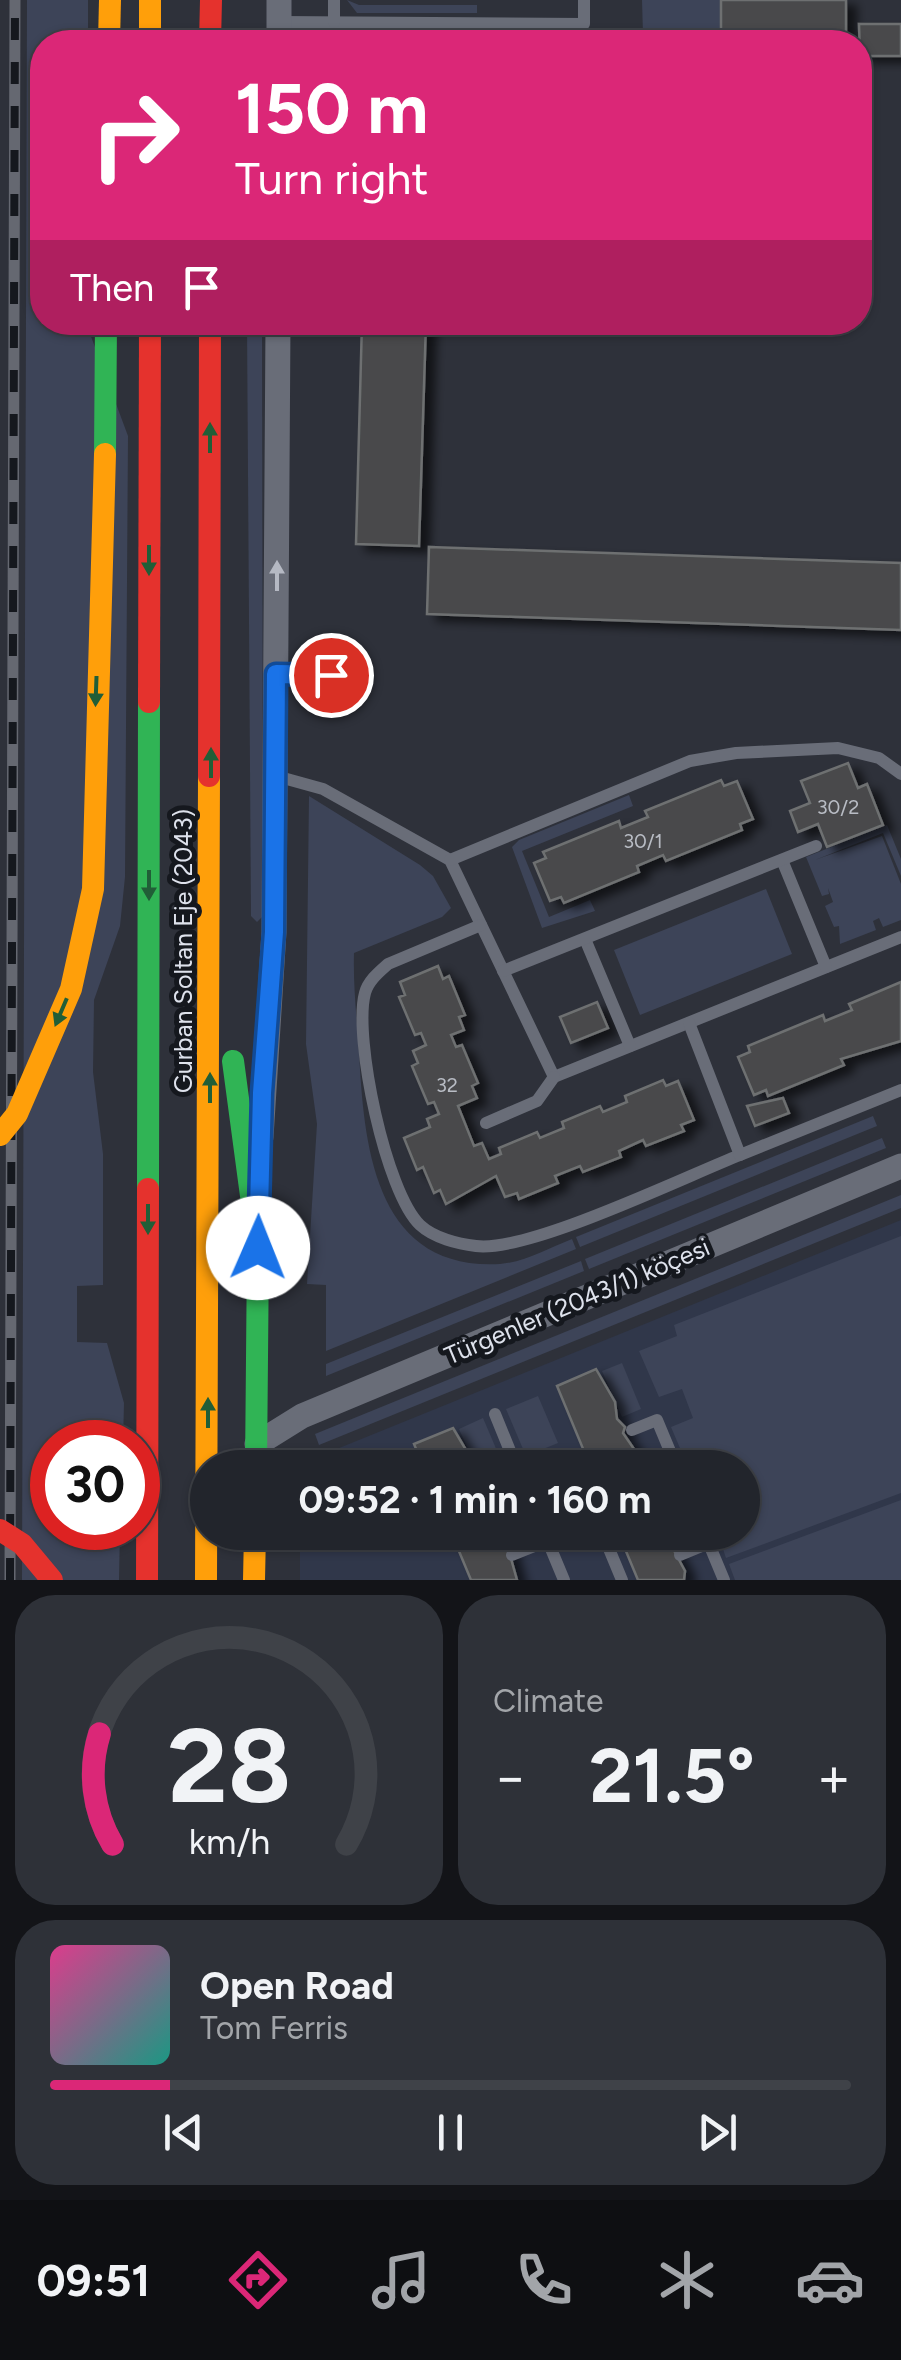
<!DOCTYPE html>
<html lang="en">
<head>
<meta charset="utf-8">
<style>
	:root { --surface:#22252c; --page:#2e3138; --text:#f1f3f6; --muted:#a2a5a9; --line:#3f4248; --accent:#db2777 }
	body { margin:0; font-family:Figtree,sans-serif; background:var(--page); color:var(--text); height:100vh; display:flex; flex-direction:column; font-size:38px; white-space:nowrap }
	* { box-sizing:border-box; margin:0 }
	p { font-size:32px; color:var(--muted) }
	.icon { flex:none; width:55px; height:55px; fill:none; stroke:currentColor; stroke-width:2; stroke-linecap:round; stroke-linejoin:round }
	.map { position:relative; height:1580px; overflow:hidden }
	.drawer { display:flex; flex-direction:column; gap:15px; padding:15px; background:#131418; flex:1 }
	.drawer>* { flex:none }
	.hud { position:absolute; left:30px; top:30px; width:842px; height:305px; border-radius:40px; box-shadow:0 2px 8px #0004,0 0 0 2px var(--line); background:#db2777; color:#fff; overflow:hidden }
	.speed { position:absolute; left:30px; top:1420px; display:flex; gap:20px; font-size:50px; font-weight:700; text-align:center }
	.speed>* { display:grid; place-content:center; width:130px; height:130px; border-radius:50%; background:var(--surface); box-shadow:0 2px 8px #0004,0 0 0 2px var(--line); line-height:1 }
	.speed .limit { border:15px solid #d22; background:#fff; color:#111 }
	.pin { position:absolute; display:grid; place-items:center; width:85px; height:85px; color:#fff; margin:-42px; border:5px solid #fff; border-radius:50%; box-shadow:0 2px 10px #0007 }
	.me { position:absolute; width:110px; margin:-55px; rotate:1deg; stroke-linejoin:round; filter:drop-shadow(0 0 8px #0008) }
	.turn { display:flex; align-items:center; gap:35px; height:210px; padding:0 40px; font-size:45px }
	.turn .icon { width:130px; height:130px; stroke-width:2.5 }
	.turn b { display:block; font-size:70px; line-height:85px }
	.then { display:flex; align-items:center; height:95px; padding:0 40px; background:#0003; gap:20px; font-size:38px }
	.big { font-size:75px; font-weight:700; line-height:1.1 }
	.drawer .widget { flex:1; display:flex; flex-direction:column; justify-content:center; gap:15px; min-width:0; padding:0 35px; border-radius:40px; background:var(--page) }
	.drawer .dial { align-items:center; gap:0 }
	.dial svg { height:260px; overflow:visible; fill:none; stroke:var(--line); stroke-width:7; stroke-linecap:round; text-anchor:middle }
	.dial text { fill:var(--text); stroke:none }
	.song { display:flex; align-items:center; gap:30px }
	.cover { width:120px; height:120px; border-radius:15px; background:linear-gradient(135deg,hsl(330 70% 55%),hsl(170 70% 35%)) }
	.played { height:10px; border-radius:5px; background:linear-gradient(90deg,var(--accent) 15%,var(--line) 15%) }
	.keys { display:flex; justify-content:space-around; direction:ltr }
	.heat { display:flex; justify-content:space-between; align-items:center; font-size:55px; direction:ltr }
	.drawer .tiles { flex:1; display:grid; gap:15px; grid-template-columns:1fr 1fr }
	.widget:last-child { grid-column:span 2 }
	.trip { position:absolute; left:190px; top:1450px; width:570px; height:100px; border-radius:50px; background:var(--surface); box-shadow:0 2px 8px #0004,0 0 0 2px var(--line); font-weight:700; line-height:100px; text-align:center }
	.tab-bar { display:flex; height:160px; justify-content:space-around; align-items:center; background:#0e0f12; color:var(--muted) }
	.tab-bar .icon { width:70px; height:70px }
	.tab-bar .current { color:var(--accent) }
	.tab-bar b { font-size:45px; color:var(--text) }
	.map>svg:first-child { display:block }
	.built { fill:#30374a }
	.green { fill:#3d4458 }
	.building { fill:#484a4b; stroke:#6e7071; stroke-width:2.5; filter:url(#shadow) }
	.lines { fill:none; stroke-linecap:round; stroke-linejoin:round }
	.lane { stroke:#696d78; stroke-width:12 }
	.street { stroke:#696d78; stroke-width:25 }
	.fast { stroke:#30b455; stroke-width:22 }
	.slow { stroke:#ff9f0a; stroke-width:22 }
	.jam { stroke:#e5322d; stroke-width:22 }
	.rail-casing { stroke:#656871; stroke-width:11 }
	.rail { stroke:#15181e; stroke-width:8; stroke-dasharray:22; stroke-linecap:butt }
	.slow-bridge { stroke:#ff9f0a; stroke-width:22 }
	.jam-bridge { stroke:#e5322d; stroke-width:22 }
	.oneway { fill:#215e37 }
	.oneway2 { fill:#b5b9c3 }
	.route-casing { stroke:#114b97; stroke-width:25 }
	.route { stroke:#1a73e8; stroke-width:18 }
	.labels { text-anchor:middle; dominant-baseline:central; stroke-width:10; stroke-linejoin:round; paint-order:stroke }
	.number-label { font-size:20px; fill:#b8bcc4 }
	.street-label { font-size:25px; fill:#dee2ec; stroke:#15181e }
</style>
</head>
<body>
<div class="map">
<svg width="901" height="1580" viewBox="0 0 901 1580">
	<defs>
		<filter id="shadow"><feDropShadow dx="10" dy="6" stdDeviation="5" flood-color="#0009"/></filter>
	</defs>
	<rect width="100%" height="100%" fill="#2e313a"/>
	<polygon class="built" points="901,1220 901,1580 300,1580 300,1533 742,1532 742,1468 308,1467 317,1457"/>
	<g class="green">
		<polygon points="27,0 88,0 88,42 42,42 42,322 86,323 128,436 125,877 120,926 94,1000 93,1072 103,1154 103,1285 77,1286 77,1342 107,1343 124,1403 123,1442 52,1442 52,1528 120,1528 119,1580 22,1580"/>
		<polygon points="347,0 359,5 477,5 477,13 357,13"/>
		<polygon points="642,0 720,0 721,40 857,42 637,42 637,36 643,35"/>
		<polygon points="340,32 618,36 618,42 340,42"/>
		<polygon points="247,323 262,323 263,916 257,922 251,916"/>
		<polygon points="629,795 633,806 522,851 549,917 590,900 595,911 542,928 512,847 519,840"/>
		<path d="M309 796 420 865 433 876 451 908 442 917 354 953C353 986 357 1020 359 1052 364 1145 374 1271 500 1264 525 1262 549 1248 572 1239L576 1249 326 1351V1285L307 1284 317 1124 306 1044Z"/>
		<polygon points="887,825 901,859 901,876 883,833 815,860 882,836 901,884 901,920 883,927 879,918 873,921 876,930 840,944 839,926 834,927 825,906 833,902 828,888 829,894 822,896 806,857"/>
		<polygon points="766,889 792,954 640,1015 614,950"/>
		<polygon points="873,1116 877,1126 580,1247 576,1237"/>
		<polygon points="882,1138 886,1148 589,1269 585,1259"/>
		<polygon points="901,1195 901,1208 319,1445 315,1434"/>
		<polygon points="901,1236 901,1493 726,1558 722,1546 740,1539 738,1533 742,1532 742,1468 712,1467 706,1452 685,1460 671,1427 693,1418 682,1389 659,1397 639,1351 677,1336 674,1325"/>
		<polygon points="581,1261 584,1271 326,1376 326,1364"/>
		<polygon points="622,1363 641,1409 622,1417 602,1371"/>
		<polygon points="538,1396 558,1443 526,1456 506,1409"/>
		<polygon points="483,1418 503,1465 476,1467 459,1429"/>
		<polygon points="901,1500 901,1580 735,1580 729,1564"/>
	</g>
	<g class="building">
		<rect x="721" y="0" width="125" height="39"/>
		<polygon points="859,24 901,24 901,56 860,56"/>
		<polygon points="362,322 426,322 419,546 356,544"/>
		<polygon points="429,547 901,563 901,630 427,614"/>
		<polygon points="848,763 858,788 867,784 883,825 827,847 818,824 798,832 790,811 810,803 801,781"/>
		<polygon points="721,780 724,786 737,781 753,819 740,824 742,830 666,861 663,855 637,866 639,872 564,903 561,897 550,901 534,863 546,858 543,852 619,821 621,828 648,817 645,811"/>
		<polygon points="438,966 443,979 449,976 465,1015 459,1017 464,1030 451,1035 456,1047 462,1045 478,1083 472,1086 477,1098 458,1106 474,1146 482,1143 489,1159 501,1154 499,1148 537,1132 540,1138 564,1128 562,1122 600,1106 603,1112 627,1102 625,1096 663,1080 666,1086 678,1081 694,1120 681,1125 684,1131 646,1146 643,1140 619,1151 621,1157 583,1172 580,1166 555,1176 558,1183 519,1199 517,1193 505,1197 496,1176 446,1204 440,1190 434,1193 423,1167 417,1170 404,1138 430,1127 427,1119 439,1114 434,1102 428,1104 412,1066 418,1063 413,1051 426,1045 421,1033 415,1035 399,997 405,995 400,982"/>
		<polygon points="901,982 901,1041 841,1059 844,1065 768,1096 766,1090 754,1095 738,1057 750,1052 748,1046 823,1015 825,1021 852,1010 849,1004"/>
		<polygon points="597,1002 608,1028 571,1043 560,1017"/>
		<polygon points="783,1098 789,1113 755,1126 747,1106"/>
		<polygon points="596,1369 615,1402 617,1419 625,1427 623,1433 634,1449 637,1468 591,1468 557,1386"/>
		<polygon points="453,1428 469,1455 470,1468 424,1468 414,1444"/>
		<polygon points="451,1532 497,1532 506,1541 517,1580 471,1580"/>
		<polygon points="618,1532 664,1532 685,1571 684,1580 638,1580"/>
	</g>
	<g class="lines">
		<g class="lane">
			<polyline points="279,22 584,24 584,0"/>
			<polyline points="334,22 334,0"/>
			<polyline points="277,674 360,675"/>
			<polyline points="276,776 323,789 450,860 554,1077 901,937"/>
			<polyline points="450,860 690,761 736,753 838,748 879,758 901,774"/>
			<polyline points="782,860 826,967"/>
			<path d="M481 925 388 964C379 972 368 981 365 993 353 1037 386 1193 420 1225 434 1238 458 1244 476 1246 528 1253 684 1177 740 1155"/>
			<polyline points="585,939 630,1046"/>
			<polyline points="503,971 816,846"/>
			<polyline points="689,1023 740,1155 901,1090"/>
			<polyline points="486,1123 537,1101 554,1077"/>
			<polyline points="495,1414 517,1468"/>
			<polyline points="632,1430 657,1420 677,1468"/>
			<polyline points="549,1468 571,1458 575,1468"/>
			<polyline points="544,1532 564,1580"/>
			<polyline points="602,1532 622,1580"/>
			<polyline points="704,1532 724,1580"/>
			<polyline points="512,1555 547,1541"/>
			<polyline points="680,1555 709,1543"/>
		</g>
		<g class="street">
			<polyline points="279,42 279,0"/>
			<polyline points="261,1137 274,932 278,322"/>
			<polyline points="257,1444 302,1416 901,1166"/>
		</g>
		<g class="fast">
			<polyline points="105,454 106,322"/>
			<polyline points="233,1061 258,1248 256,1468"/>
			<polyline points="148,1189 149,702"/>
		</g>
		<g class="slow">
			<polyline points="150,0 150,42"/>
			<polyline points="109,42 110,0"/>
			<polyline points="206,1580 209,776"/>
			<polyline points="254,1580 255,1532"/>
		</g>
		<g class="jam">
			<polyline points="210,42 211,0"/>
			<polyline points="149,702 150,322"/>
			<polyline points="209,776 210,322"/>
			<polyline points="147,1580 148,1189"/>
		</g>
		<g class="rail-casing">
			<polyline id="rail" points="10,1580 15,0"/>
		</g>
		<use href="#rail" class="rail"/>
		<polyline class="slow-bridge" points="0,1135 17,1114 71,989 93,889 105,454"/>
		<polyline class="jam-bridge" points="0,1530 22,1544 52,1580"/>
	</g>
	<defs><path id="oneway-solid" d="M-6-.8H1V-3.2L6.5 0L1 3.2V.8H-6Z" transform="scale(2.5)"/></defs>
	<g class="oneway">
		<use href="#oneway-solid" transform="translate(210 438) rotate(-90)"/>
		<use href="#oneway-solid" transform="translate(149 560) rotate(90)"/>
		<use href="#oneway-solid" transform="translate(96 691) rotate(92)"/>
		<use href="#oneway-solid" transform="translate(211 763) rotate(-90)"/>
		<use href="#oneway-solid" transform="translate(149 885) rotate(90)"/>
		<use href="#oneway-solid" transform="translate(61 1012) rotate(113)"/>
		<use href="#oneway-solid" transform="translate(210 1088) rotate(-90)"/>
		<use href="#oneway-solid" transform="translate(148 1219) rotate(90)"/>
		<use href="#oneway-solid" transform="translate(208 1413) rotate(-90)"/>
	</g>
	<use class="oneway2" href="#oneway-solid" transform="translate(277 576) rotate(-90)"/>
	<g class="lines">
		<g class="route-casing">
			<polyline id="route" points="258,1248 262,1093 274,932 276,674 331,675"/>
		</g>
		<use href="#route" class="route"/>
	</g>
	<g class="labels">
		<g class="number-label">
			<text x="838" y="807">30/2</text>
			<text x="643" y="841">30/1</text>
			<text x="447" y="1085">32</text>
		</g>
		<g class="street-label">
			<text transform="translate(183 951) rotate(-90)">Gurban Soltan Eje (2043)</text>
			<text transform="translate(577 1301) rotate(-23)">Türgenler (2043/1) köçesi</text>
		</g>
	</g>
</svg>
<div class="speed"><div class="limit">30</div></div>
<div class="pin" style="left:331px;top:675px;background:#d93025"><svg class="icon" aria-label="arrive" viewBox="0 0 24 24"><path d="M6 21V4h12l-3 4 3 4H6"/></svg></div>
<svg class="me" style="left:258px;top:1248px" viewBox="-20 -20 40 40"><circle r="19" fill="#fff"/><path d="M0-13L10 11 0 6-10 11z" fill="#1a73e8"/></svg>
<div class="trip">09:52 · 1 min · 160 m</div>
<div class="hud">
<div class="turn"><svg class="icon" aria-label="right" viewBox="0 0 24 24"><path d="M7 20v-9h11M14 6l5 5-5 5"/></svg><div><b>150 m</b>Turn right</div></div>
<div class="then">Then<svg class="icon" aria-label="arrive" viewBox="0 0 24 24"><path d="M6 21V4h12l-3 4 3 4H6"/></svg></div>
</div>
</div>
<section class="drawer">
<div class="tiles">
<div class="widget dial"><svg viewBox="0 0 100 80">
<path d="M14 69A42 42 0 1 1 86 69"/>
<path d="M14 69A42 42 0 0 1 10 35" stroke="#db2777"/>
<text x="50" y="56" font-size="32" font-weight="700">28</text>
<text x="50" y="72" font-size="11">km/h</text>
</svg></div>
<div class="widget"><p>Climate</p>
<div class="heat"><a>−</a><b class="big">21.5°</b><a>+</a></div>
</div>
<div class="widget">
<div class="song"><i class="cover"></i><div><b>Open Road</b><p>Tom Ferris</p></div></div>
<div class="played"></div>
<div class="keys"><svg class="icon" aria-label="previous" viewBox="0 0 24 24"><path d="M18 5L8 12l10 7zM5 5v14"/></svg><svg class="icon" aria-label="pause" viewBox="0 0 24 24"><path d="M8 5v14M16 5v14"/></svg><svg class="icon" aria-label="next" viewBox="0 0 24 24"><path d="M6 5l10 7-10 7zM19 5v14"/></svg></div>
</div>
</div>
</section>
<nav class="tab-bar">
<b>09:51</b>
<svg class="icon current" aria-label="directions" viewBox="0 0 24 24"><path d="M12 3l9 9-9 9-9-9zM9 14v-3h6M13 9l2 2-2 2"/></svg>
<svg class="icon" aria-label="music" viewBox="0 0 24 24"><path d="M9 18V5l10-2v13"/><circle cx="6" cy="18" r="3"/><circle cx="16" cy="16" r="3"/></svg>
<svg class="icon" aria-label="phone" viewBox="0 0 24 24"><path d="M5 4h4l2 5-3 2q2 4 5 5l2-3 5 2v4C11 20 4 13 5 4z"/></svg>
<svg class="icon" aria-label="climate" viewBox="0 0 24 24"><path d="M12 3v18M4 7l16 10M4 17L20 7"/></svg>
<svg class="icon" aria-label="car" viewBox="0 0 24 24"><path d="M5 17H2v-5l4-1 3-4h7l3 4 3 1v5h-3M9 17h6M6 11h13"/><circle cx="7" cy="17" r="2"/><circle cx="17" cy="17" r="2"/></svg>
</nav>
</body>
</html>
